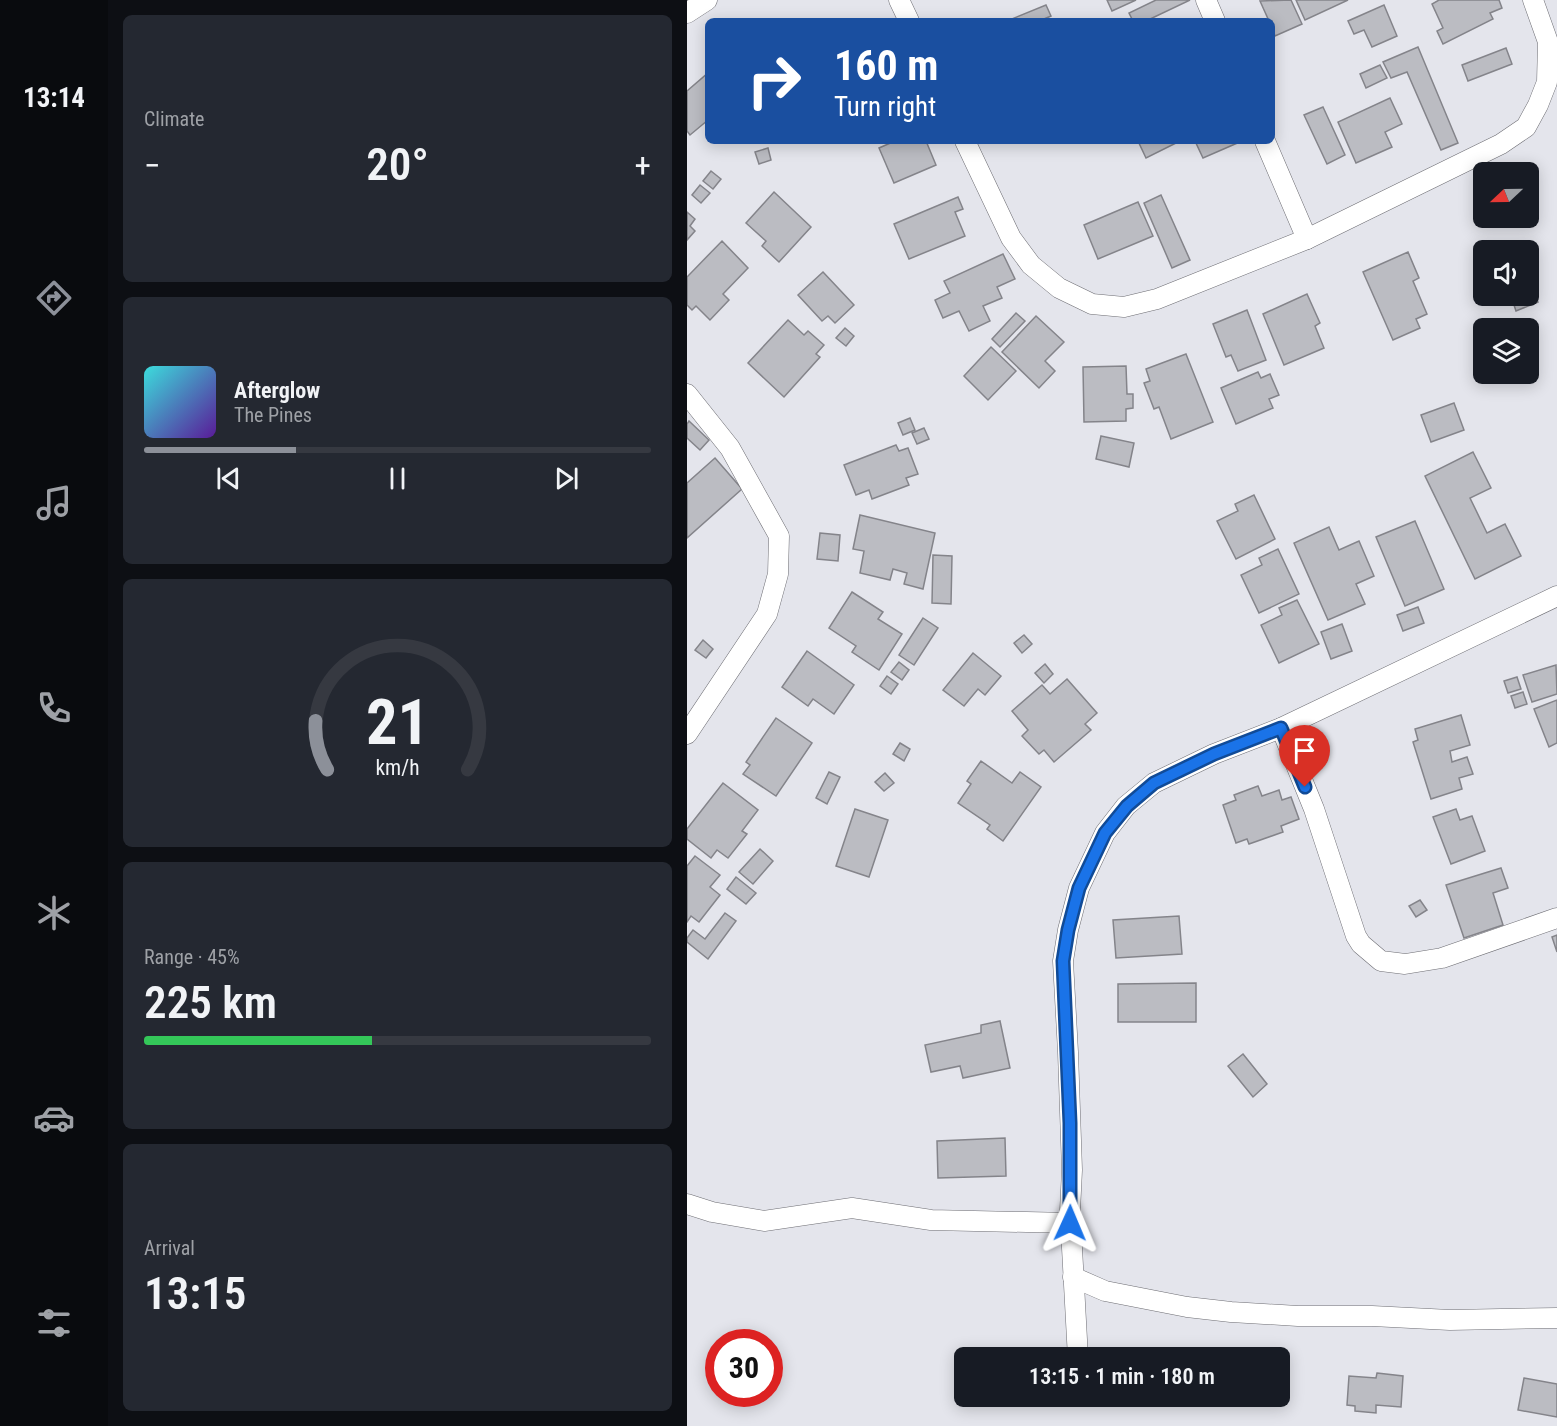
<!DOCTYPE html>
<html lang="en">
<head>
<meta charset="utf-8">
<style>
	:root { --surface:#171b24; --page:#242831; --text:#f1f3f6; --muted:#9ea1a6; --line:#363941; --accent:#8c9099 }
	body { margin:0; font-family:"Roboto Condensed",sans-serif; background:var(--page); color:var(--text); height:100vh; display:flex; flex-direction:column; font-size:22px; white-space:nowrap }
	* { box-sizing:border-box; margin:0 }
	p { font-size:20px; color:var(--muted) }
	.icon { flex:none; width:33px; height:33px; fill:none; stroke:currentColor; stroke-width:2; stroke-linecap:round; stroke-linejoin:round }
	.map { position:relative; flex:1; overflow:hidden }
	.panel { display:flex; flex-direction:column; gap:15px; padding:15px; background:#0d0f14; width:579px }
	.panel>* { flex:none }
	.top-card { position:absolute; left:18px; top:18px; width:570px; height:126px; border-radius:9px; box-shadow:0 3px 15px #0003; background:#1a4fa0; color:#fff; overflow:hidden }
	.needle { width:39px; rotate:248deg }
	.controls { position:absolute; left:786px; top:162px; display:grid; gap:12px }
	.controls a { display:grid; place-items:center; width:66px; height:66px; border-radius:9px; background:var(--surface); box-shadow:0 3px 15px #0003; font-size:30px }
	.speed { position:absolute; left:18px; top:1329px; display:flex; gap:12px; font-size:30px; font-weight:700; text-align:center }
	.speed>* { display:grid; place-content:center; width:78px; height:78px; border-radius:50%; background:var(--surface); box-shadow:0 3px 15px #0003; line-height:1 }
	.speed .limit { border:9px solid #d22; background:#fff; color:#111 }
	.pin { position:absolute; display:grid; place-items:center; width:51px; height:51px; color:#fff; margin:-62px -26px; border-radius:50% 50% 50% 0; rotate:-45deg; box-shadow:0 0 6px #0007 }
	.pin .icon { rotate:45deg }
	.me { position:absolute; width:66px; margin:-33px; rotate:1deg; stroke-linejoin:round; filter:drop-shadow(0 0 4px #0008) }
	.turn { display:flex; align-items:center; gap:21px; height:126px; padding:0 30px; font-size:27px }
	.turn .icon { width:78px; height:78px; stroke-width:2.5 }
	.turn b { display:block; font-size:42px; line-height:51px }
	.big { font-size:45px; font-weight:600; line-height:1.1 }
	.panel .widget { flex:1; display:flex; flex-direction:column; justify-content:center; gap:9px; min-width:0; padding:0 21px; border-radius:9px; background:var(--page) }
	.panel .dial { align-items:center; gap:0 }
	.dial svg { height:156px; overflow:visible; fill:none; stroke:var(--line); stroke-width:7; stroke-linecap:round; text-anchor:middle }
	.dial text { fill:var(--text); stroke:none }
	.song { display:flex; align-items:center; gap:18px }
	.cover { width:72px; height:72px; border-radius:9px; background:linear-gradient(135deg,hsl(180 70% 55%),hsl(270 70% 35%)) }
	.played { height:6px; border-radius:3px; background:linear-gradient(90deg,var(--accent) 30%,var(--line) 30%) }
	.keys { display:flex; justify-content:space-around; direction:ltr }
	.heat { display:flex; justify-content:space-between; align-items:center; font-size:33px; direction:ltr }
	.charge { height:9px; border-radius:4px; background:linear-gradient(90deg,#34c759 45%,var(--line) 0) }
	.trip { position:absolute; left:267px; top:1347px; width:336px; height:60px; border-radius:9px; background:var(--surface); box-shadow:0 3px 15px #0003; font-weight:600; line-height:60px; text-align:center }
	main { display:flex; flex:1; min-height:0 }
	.menu { display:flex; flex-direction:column; width:108px; justify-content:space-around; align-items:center; background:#090b0e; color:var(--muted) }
	.menu .icon { width:42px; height:42px }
	.menu .current { color:var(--accent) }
	.menu b { font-size:27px; color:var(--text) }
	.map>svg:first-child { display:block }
	.building { fill:#bbbcc2; stroke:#84848a; stroke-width:1.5 }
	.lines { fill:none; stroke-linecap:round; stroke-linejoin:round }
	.minor-casing { stroke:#6d6d73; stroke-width:21 }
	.minor { stroke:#fff; stroke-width:20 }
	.route-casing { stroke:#114b97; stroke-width:15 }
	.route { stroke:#1a73e8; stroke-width:10 }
</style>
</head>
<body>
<main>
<nav class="menu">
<b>13:14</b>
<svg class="icon current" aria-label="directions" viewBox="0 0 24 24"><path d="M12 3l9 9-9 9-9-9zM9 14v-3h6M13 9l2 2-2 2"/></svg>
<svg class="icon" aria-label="music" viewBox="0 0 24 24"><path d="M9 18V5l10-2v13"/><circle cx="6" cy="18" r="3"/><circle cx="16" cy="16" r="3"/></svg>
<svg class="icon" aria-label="phone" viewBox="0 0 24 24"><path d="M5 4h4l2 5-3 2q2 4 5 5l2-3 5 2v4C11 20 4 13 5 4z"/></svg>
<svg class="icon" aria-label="climate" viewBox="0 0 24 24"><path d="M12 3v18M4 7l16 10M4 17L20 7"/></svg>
<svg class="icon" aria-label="car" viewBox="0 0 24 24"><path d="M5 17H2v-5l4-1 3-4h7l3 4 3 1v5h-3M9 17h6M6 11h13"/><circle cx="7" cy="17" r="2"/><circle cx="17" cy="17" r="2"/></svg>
<svg class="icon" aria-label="filters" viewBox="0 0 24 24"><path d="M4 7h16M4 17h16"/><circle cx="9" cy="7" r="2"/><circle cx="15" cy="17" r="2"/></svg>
</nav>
<section class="panel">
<div class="widget"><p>Climate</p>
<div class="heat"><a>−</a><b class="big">20°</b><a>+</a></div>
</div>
<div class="widget">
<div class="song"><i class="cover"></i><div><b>Afterglow</b><p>The Pines</p></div></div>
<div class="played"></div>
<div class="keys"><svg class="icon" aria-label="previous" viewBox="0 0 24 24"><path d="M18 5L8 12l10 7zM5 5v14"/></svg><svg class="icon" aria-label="pause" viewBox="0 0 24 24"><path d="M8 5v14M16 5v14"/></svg><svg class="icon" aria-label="next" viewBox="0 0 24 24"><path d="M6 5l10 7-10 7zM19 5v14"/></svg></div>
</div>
<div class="widget dial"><svg viewBox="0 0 100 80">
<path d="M14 69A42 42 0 1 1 86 69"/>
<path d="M14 69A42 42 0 0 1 8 44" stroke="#8c9099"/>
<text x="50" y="56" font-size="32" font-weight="700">21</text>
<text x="50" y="72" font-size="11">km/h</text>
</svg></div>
<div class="widget"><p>Range · 45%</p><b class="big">225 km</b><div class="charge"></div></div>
<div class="widget"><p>Arrival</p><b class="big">13:15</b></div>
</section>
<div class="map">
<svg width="870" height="1426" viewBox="0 0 870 1426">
	<rect width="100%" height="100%" fill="#e4e5ec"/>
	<g class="building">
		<polygon points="420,0 449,0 425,11"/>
		<polygon points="469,0 503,0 459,21 446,21 442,13"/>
		<polygon points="604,0 615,24 588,36 585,28 585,21 582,21 573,1"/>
		<polygon points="609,0 661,0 618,20"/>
		<polygon points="752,0 812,0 815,8 803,13 806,19 756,44 750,31 756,28 745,4"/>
		<polygon points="359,5 364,16 357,19 358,21 320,21"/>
		<polygon points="697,5 710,36 685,47 677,30 667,34 661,21"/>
		<polygon points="731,47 771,143 754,150 720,72 704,78 696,62"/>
		<polygon points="819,48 825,64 781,81 775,65"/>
		<polygon points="693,65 700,78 679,88 673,74"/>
		<polygon points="21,73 21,120 3,135 0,131 0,91"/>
		<polygon points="703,98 715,124 698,132 705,147 669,163 651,122"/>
		<polygon points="636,107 658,155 640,164 617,115"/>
		<polygon points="208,141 239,141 249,165 207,183 192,148"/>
		<polygon points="451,141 493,141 459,158"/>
		<polygon points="508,141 555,141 516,158"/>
		<polygon points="81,148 84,160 72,164 68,152"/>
		<polygon points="24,171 34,179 26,189 16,181"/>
		<polygon points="13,185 23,193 14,203 5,195"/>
		<polygon points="87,192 124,227 92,262 75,246 79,241 59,223"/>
		<polygon points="474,195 503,260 485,268 457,203"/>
		<polygon points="271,197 276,209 268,212 278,236 222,259 207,224"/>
		<polygon points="451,202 466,236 411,259 397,225"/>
		<polygon points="0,212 8,219 3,226 8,231 0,240"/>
		<polygon points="35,241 61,268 36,294 42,300 23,320 9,306 5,310 0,305 0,277"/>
		<polygon points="721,252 732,278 726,281 740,314 729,319 733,328 706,340 676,272"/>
		<polygon points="316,254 328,279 310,287 315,298 296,306 303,321 282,331 272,311 256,318 248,300 263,293 257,281"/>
		<polygon points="136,272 167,305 148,323 141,316 135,321 111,295"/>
		<polygon points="847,293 851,302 829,311 824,296 836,296 836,297"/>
		<polygon points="620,294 633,323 628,326 637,348 597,365 576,314"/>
		<polygon points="560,310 579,360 551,371 544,355 539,357 526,324"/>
		<polygon points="329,313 338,321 313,347 305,339"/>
		<polygon points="349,316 377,342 358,361 368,371 352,388 315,352"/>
		<polygon points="101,320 117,335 121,331 137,345 129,354 133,357 97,397 61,363"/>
		<polygon points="158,328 167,336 159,346 149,338"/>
		<polygon points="304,347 329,371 301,400 277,376"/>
		<polygon points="499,354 526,422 484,439 472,407 467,409 457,383 463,381 459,369"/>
		<polygon points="439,366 440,394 446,394 446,408 439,409 439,421 397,422 396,367"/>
		<polygon points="571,372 574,378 583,374 592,395 582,399 586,408 549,424 534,388"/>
		<polygon points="767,403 777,430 744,442 734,415"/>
		<polygon points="223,418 228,430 216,435 211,423"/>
		<polygon points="2,421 22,440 13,450 0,438 0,424"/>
		<polygon points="237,428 242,439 230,444 225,433"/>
		<polygon points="414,436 447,443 442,467 409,459"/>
		<polygon points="209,445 212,451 221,448 231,474 219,478 222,485 185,499 182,490 169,495 157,465"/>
		<polygon points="786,452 804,488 783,498 800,533 818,524 834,556 788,579 738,476"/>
		<polygon points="28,458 55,489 0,538 0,483"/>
		<polygon points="567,495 588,539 549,559 530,521 551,511 548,504"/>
		<polygon points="173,515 248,533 236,589 217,584 220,573 206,569 203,580 173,573 177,551 166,549"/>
		<polygon points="728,521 757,589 718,606 689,537"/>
		<polygon points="642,527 652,550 672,541 687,576 669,584 678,604 641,620 607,543"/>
		<polygon points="133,533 153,535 151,561 130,559"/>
		<polygon points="591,549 612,594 572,613 554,575 575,565 572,558"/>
		<polygon points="246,555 265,556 264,604 245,603"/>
		<polygon points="165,592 196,612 191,619 215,634 192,670 165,652 169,646 142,628"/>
		<polygon points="610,600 632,644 592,663 574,625 595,615 592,608"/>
		<polygon points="731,607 737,623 716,631 710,615"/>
		<polygon points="236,618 251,628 227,665 212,655"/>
		<polygon points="655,624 665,651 644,659 634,632"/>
		<polygon points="337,635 345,644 335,653 327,643"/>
		<polygon points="16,640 26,649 19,658 8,650"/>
		<polygon points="120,651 167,685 147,714 126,699 121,706 95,687"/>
		<polygon points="286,653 314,676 298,695 291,689 277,706 256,690"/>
		<polygon points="212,662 222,670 215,680 204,672"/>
		<polygon points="358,664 366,674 357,683 348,673"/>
		<polygon points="869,665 870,694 845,702 836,675"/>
		<polygon points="200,676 211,684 204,694 193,686"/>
		<polygon points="830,677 834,689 821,693 817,681"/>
		<polygon points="380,679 410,713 398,724 404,730 367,762 357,750 352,754 335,736 341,730 325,711 355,685 363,694"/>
		<polygon points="836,692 840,704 828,708 824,696"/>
		<polygon points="870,700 870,743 862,747 847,709"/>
		<polygon points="774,715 783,745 763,751 765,762 780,757 786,774 772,778 775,789 744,799 726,742 731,740 728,729"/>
		<polygon points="89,718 125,743 89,796 56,774 63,765 59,762"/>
		<polygon points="213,743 223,749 217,761 206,754"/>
		<polygon points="294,761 325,783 333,772 354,787 316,841 300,829 303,825 271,803 284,784 280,781"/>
		<polygon points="142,772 153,777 140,804 129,798"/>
		<polygon points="198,773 207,783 197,791 188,782"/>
		<polygon points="36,783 71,810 55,831 60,834 41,858 30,850 24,858 0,839 0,829"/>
		<polygon points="571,786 575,796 592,790 595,800 604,797 612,819 594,826 596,832 562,844 560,839 549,843 536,805 549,800 547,795"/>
		<polygon points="168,809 201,820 182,877 149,866"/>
		<polygon points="769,809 773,820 785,816 798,851 764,864 746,817"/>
		<polygon points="73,849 86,861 66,884 52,872"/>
		<polygon points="8,856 33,875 23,887 33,895 12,922 4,916 0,922 0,866"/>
		<polygon points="814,868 821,888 806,893 816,925 777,938 759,885"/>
		<polygon points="49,877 69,893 59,904 40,889"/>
		<polygon points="733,900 740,910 729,917 722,906"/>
		<polygon points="38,913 49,921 21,959 0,942 0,938 6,930 18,939"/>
		<polygon points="492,916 495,954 429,958 426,920"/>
		<polygon points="870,935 870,952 865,937"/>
		<polygon points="509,983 509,1022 431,1022 431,984"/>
		<polygon points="313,1021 323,1068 276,1078 273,1066 244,1072 238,1045 294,1033 294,1025"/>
		<polygon points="556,1054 580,1084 566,1097 541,1066"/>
		<polygon points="318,1138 319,1176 251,1178 250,1141"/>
		<polygon points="690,1373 716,1376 714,1407 689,1405 689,1413 668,1411 668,1406 660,1405 662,1376 689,1378"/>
		<polygon points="837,1378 870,1384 870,1417 831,1410"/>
	</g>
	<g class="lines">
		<g class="minor-casing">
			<g id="minor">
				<polyline points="212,0 222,21"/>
				<polyline points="519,0 528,21"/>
				<polyline points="0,13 20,0"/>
				<polyline points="278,141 324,238 344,265 372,288 405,304 437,307 470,299 620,239 814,144 839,127 851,105 860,82 861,42 846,0"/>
				<polyline points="578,141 620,239"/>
				<polyline points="0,394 43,448 92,536 91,574 80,614 0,734"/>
				<polyline points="594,728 627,809 669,936 674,944 694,961 718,964 755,958 870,918"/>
				<polyline points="0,1204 25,1212 77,1221 165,1208 244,1220 383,1223"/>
				<polyline points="386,1277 418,1291 500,1307 544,1312 611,1316 685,1316 763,1320 870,1318"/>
				<polyline points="391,1358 383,1211 385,1170 381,1052 376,961 381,930 392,888 418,833 439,806 467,783 527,754 594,728 870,596"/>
			</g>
		</g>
		<use href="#minor" class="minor"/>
	</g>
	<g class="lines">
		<g class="route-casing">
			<polyline id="route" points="383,1223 383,1123 376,961 381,930 392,888 418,833 440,806 467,783 527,754 594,728 618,787"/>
		</g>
		<use href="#route" class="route"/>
	</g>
</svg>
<div class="controls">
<a><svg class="needle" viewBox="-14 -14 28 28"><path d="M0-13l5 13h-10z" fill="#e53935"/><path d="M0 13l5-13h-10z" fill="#9ea1a6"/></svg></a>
<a><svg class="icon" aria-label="sound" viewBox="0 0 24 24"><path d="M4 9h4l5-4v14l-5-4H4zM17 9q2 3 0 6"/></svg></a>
<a><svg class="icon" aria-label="layers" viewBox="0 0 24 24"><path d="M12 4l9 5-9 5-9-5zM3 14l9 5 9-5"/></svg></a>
</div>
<div class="speed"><div class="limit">30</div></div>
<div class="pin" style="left:618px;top:787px;background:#d93025"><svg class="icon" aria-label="arrive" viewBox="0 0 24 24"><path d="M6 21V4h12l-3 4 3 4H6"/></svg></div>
<svg class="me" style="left:383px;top:1223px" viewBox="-20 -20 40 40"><path d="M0-17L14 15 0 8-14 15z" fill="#1a73e8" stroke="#fff" stroke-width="4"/></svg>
<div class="trip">13:15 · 1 min · 180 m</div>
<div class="top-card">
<div class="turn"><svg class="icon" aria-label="right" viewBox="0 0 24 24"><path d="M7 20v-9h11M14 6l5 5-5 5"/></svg><div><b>160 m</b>Turn right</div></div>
</div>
</div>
</main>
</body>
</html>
